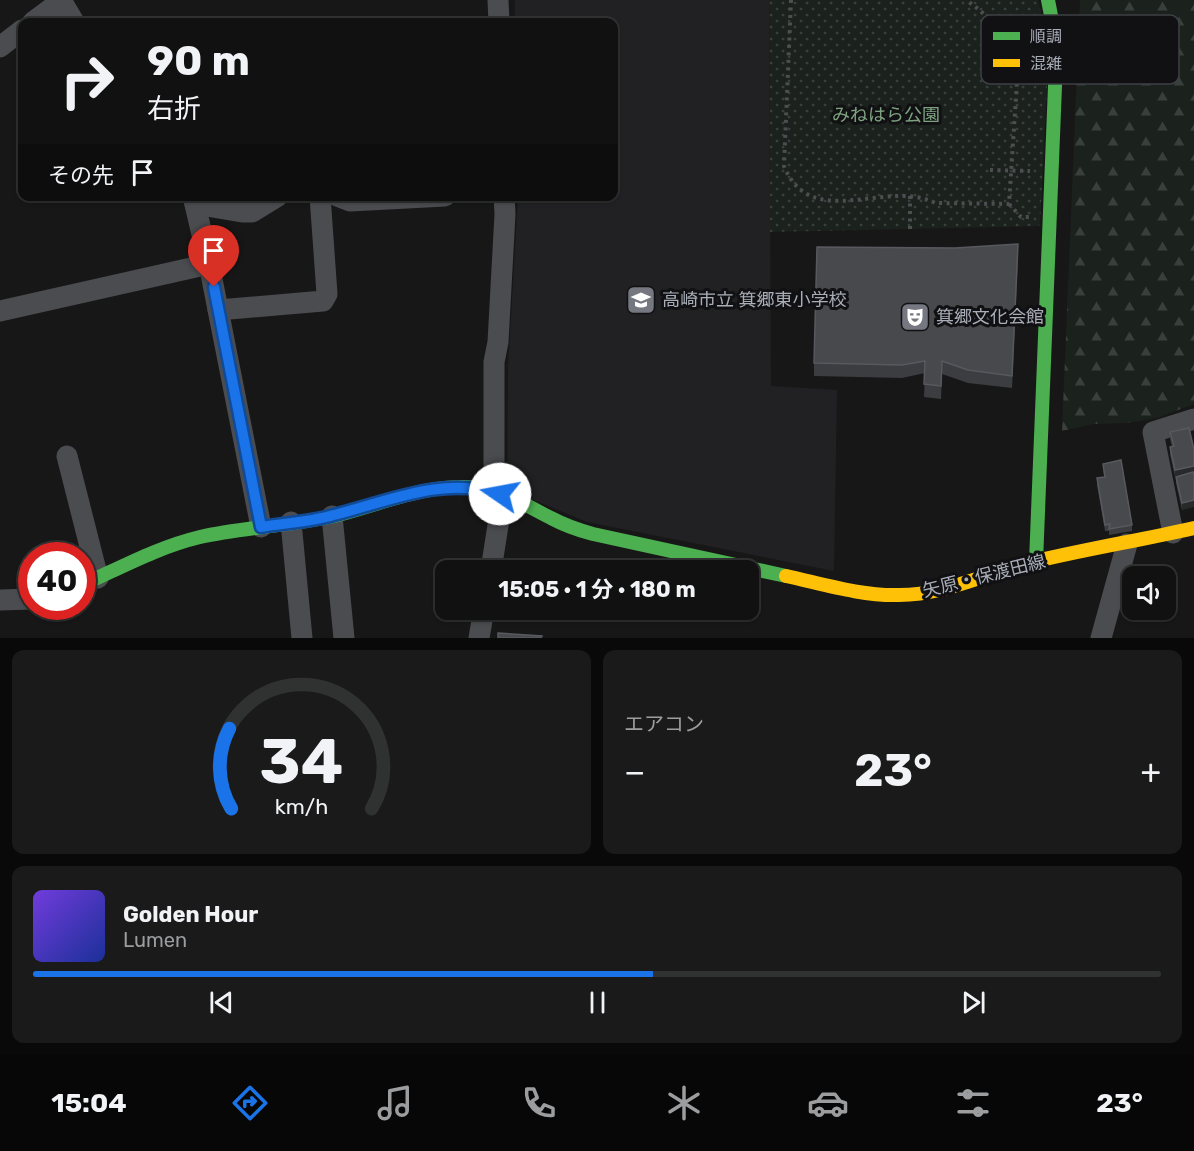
<!DOCTYPE html>
<html lang="ja">
<head>
<meta charset="utf-8">
<style>
	:root { --surface:#111; --page:#1a1a1a; --text:#f1f3f6; --muted:#9c9d9f; --line:#303131; --accent:#1a73e8 }
	body { margin:0; font-family:Rubik,"Noto Sans JP",sans-serif; background:var(--page); color:var(--text); height:100vh; display:flex; flex-direction:column; font-size:22px; white-space:nowrap }
	* { box-sizing:border-box; margin:0 }
	p { font-size:20px; color:var(--muted) }
	.icon { flex:none; width:33px; height:33px; fill:none; stroke:currentColor; stroke-width:2; stroke-linecap:round; stroke-linejoin:round }
	.map { position:relative; height:638px; overflow:hidden }
	.drawer { display:flex; flex-direction:column; gap:12px; padding:12px; background:#090909; flex:1 }
	.drawer>* { flex:none }
	.guide { position:absolute; left:18px; top:18px; width:600px; height:183px; border-radius:12px; box-shadow:0 2px 4px #0004,0 0 0 2px var(--line); background:#111; color:var(--text); overflow:hidden }
	.fabs { position:absolute; left:1122px; top:566px; display:grid; gap:12px }
	.fabs a { display:grid; place-items:center; width:54px; height:54px; border-radius:12px; background:var(--surface); box-shadow:0 2px 4px #0004,0 0 0 2px var(--line); font-size:30px }
	.speed { position:absolute; left:18px; top:542px; display:flex; gap:12px; font-size:30px; font-weight:700; text-align:center }
	.speed>* { display:grid; place-content:center; width:78px; height:78px; border-radius:50%; background:var(--surface); box-shadow:0 2px 4px #0004,0 0 0 2px var(--line); line-height:1 }
	.speed .limit { border:9px solid #d22; background:#fff; color:#111 }
	.pin { position:absolute; display:grid; place-items:center; width:51px; height:51px; color:#fff; margin:-62px -26px; border-radius:50% 50% 50% 0; rotate:-45deg; box-shadow:0 0 6px #0007 }
	.pin .icon { rotate:45deg }
	.me { position:absolute; width:66px; margin:-33px; rotate:282deg; stroke-linejoin:round; filter:drop-shadow(0 0 4px #0008) }
	.turn { display:flex; align-items:center; gap:21px; height:126px; padding:0 30px; font-size:27px }
	.turn .icon { width:78px; height:78px; stroke-width:2.5 }
	.turn b { display:block; font-size:42px; line-height:51px }
	.then { display:flex; align-items:center; height:57px; padding:0 30px; background:#0003; gap:12px; font-size:22px }
	.big { font-size:45px; font-weight:700; line-height:1.1 }
	.drawer .card { flex:1; display:flex; flex-direction:column; justify-content:center; gap:9px; min-width:0; padding:0 21px; border-radius:12px; background:var(--page) }
	.drawer .dial { align-items:center; gap:0 }
	.dial svg { height:156px; overflow:visible; fill:none; stroke:var(--line); stroke-width:7; stroke-linecap:round; text-anchor:middle }
	.dial text { fill:var(--text); stroke:none }
	.song { display:flex; align-items:center; gap:18px }
	.cover { width:72px; height:72px; border-radius:9px; background:linear-gradient(135deg,hsl(260 70% 55%),hsl(230 70% 35%)) }
	.played { height:6px; border-radius:3px; background:linear-gradient(90deg,var(--accent) 55%,var(--line) 55%) }
	.keys { display:flex; justify-content:space-around; direction:ltr }
	.heat { display:flex; justify-content:space-between; align-items:center; font-size:33px; direction:ltr }
	.drawer .tiles { flex:1; display:grid; gap:12px; grid-template-columns:1fr 1fr }
	.card:last-child { grid-column:span 2 }
	.trip { position:absolute; left:435px; top:560px; width:324px; height:60px; border-radius:12px; background:var(--surface); box-shadow:0 2px 4px #0004,0 0 0 2px var(--line); font-weight:700; line-height:60px; text-align:center }
	.dock { display:flex; height:96px; justify-content:space-around; align-items:center; background:#070707; color:var(--muted) }
	.dock .icon { width:42px; height:42px }
	.dock .selected { color:var(--accent) }
	.dock b { font-size:27px; color:var(--text) }
	.map>svg:first-child { display:block }
	.built { fill:#212124 }
	.forest { fill:url(#forest-firs) }
	.park { fill:url(#park-dots) }
	.lines { fill:none; stroke-linecap:round; stroke-linejoin:round }
	.path { stroke:#4d4e52; stroke-width:4; stroke-dasharray:3 4.5; stroke-linecap:butt }
	.street { stroke:#4b4c50; stroke-width:21 }
	.fast { stroke:#4caf50; stroke-width:14 }
	.slow { stroke:#ffc107; stroke-width:14 }
	.wall { fill:#3c3d40 }
	.shaded-wall { fill:#28292a }
	.building { fill:#48494d; stroke:#57595e; stroke-width:1.5 }
	.route-casing { stroke:#114b97; stroke-width:15 }
	.route { stroke:#1a73e8; stroke-width:10 }
	.labels { text-anchor:middle; dominant-baseline:central; stroke-width:6; stroke-linejoin:round; paint-order:stroke }
	.park-label { font-size:18px; fill:#7fa381; stroke:#111113 }
	.poi-label { font-size:18px; fill:#a8adb8; stroke:#111113; text-anchor:start }
	.street-label { font-size:18px; fill:#a8adb8; stroke:#111113 }
	.key { fill:#111113; stroke:#3e4045; stroke-width:1.5 }
	.key-label { font-size:16px; fill:#a8adb8 }
</style>
</head>
<body>
<div class="map">
<svg width="1194" height="638" viewBox="0 0 1194 638">
	<defs>
		<pattern id="forest-firs" width="22" height="20" patternUnits="userSpaceOnUse" patternTransform="scale(1.5)"><rect width="22" height="20" fill="#1b211c"/><path d="M5 1l3.5 6h-7zM16 11l3.5 6h-7z" fill="#393f3b"/></pattern>
		<pattern id="park-dots" width="8" height="8" patternUnits="userSpaceOnUse" patternTransform="scale(1.5)"><rect width="8" height="8" fill="#1b211c"/><path d="M2 2h.1M6 6h.1" fill="none" stroke="#393f3b" stroke-width="1.8" stroke-linecap="round"/></pattern>
	</defs>
	<rect width="100%" height="100%" fill="#171717"/>
	<polygon class="built" points="515,0 769,0 771,386 837,390 834,571 587,522 507,489 508,369 518,197 614,196 614,22 515,22"/>
	<polygon class="forest" points="1080,0 1194,0 1194,404 1157,418 1127,423 1093,424 1062,431"/>
	<polygon class="park" points="769,0 1038,0 1049,46 1040,226 770,232"/>
	<g class="lines">
		<g class="path">
			<path d="M791 0 784 166C811 233 887 178 935 203L1009 204 1017 82C1012 46 996 20 966 0"/>
			<polyline points="990,170 1030,171"/>
			<polyline points="910,196 910,233"/>
			<polyline points="1009,204 1021,217 1029,217"/>
		</g>
		<g class="street">
			<polyline points="61,0 74,22"/>
			<polyline points="498,0 499,22"/>
			<polyline points="33,22 61,1"/>
			<polyline points="0,47 22,30"/>
			<polyline points="193,196 209,264 261,527"/>
			<polyline points="337,196 350,201 445,196"/>
			<polyline points="195,204 242,212 252,212 278,196"/>
			<polyline points="218,310 323,301 327,294 320,196"/>
			<polyline points="0,311 209,264"/>
			<polyline points="67,456 98,578"/>
			<polyline points="332,516 344,638"/>
			<polyline points="291,522 302,638"/>
			<polyline points="1173,533 1153,432 1194,419"/>
			<polyline points="491,570 499,519 500,494 494,473 494,362 498,342 505,214 504,196"/>
			<polyline points="0,600 32,599"/>
			<polyline points="479,638 484,609"/>
			<polyline points="1101,638 1127,544"/>
		</g>
		<g class="fast">
			<polyline points="1036,562 1056,61 1054,31 1048,0"/>
			<path d="M82 585C120 568 158 547 200 537 244 527 290 526 334 516 382 504 429 482 480 488 506 491 528 507 551 518 564 525 578 530 593 534L786 576"/>
		</g>
		<path class="slow" d="M786 576C823 584 861 596 899 595 942 595 983 575 1024 564 1080 550 1137 541 1194 528"/>
	</g>
	<g class="wall">
		<polygon points="1018,257 1012,388 968,383 942,374 941,399 924,397 925,373 902,378 814,376 814,363"/>
		<polygon points="1170,432 1193,473 1182,510 1176,483 1176,477 1175,477 1170,454 1170,447 1172,447 1170,439"/>
		<polygon points="1103,464 1132,525 1132,531 1109,535 1109,531 1105,531 1097,485 1097,478 1104,478"/>
	</g>
	<g class="shaded-wall">
		<polygon points="1018,244 1018,257 1012,388 1012,376"/>
		<polygon points="1194,466 1194,473 1175,477 1175,470"/>
		<polygon points="1194,500 1194,507 1182,510 1182,503"/>
	</g>
	<g class="building">
		<polygon points="1018,244 1012,376 968,370 942,361 941,386 924,384 925,361 902,365 814,363 817,247 955,248"/>
		<polygon points="1189,428 1194,450 1194,466 1175,470 1170,447 1174,446 1170,432"/>
		<polygon points="1121,460 1132,525 1109,529 1110,524 1105,525 1097,478 1105,477 1103,464"/>
		<polygon points="1193,472 1194,475 1194,500 1182,503 1176,477"/>
		<polygon points="498,633 542,636 541,638 498,638"/>
	</g>
	<g class="lines">
		<g class="route-casing">
			<path id="route" d="M214 287 261 527C285 523 310 522 334 515 390 501 442 476 500 494"/>
		</g>
		<use href="#route" class="route"/>
	</g>
	<defs>
		<g id="school-square" transform="scale(1.5)"><rect x="-9" y="-9" width="18" height="18" rx="4" fill="#757880" stroke="#111113"/><path d="M0-5L7-2L0 1L-7-2ZM-4 1L0 2.5L4 1V4Q0 6-4 4Z" fill="#fff"/></g>
		<g id="theatre-square" transform="scale(1.5)"><rect x="-9" y="-9" width="18" height="18" rx="4" fill="#757880" stroke="#111113"/><path d="M-5-5.5Q0-4 5-5.5V0Q5 5 0 6Q-5 5-5 0ZM-3.3-2.5H-1v1.5H-3.3ZM1-2.5H3.3v1.5H1ZM-2.8 1Q0 5.5 2.8 1Z" fill="#fff"/></g>
	</defs>
	<g fill-rule="evenodd">
		<use href="#school-square" x="641" y="300"/>
		<use href="#theatre-square" x="915" y="317"/>
	</g>
	<g class="labels">
		<g class="park-label">
			<text x="886" y="115">みねはら公園</text>
		</g>
		<g class="poi-label">
			<text x="662" y="300">高崎市立 箕郷東小学校</text>
			<text x="936" y="317">箕郷文化会館</text>
		</g>
		<g class="street-label">
			<text transform="translate(984 576) rotate(-14)">矢原・保渡田線</text>
		</g>
	</g>
	<rect x="981" y="15" width="198" height="69" rx="9" class="key"/>
	<rect x="993" y="32" width="27" height="8" fill="#4caf50"/>
	<rect x="993" y="59" width="27" height="8" fill="#ffc107"/>
	<g class="key-label">
		<text x="1030" y="42">順調</text>
		<text x="1030" y="69">混雑</text>
	</g>
</svg>
<div class="fabs">
<a><svg class="icon" aria-label="sound" viewBox="0 0 24 24"><path d="M4 9h4l5-4v14l-5-4H4zM17 9q2 3 0 6"/></svg></a>
</div>
<div class="speed"><div class="limit">40</div></div>
<div class="pin" style="left:214px;top:287px;background:#d93025"><svg class="icon" aria-label="arrive" viewBox="0 0 24 24"><path d="M6 21V4h12l-3 4 3 4H6"/></svg></div>
<svg class="me" style="left:500px;top:494px" viewBox="-20 -20 40 40"><circle r="19" fill="#fff"/><path d="M0-13L10 11 0 6-10 11z" fill="#1a73e8"/></svg>
<div class="trip">15:05 · 1 分 · 180 m</div>
<div class="guide">
<div class="turn"><svg class="icon" aria-label="right" viewBox="0 0 24 24"><path d="M7 20v-9h11M14 6l5 5-5 5"/></svg><div><b>90 m</b>右折</div></div>
<div class="then">その先<svg class="icon" aria-label="arrive" viewBox="0 0 24 24"><path d="M6 21V4h12l-3 4 3 4H6"/></svg></div>
</div>
</div>
<section class="drawer">
<div class="tiles">
<div class="card dial"><svg viewBox="0 0 100 80">
<path d="M14 69A42 42 0 1 1 86 69"/>
<path d="M14 69A42 42 0 0 1 13 28" stroke="#1a73e8"/>
<text x="50" y="56" font-size="32" font-weight="700">34</text>
<text x="50" y="72" font-size="11">km/h</text>
</svg></div>
<div class="card"><p>エアコン</p>
<div class="heat"><a>−</a><b class="big">23°</b><a>+</a></div>
</div>
<div class="card">
<div class="song"><i class="cover"></i><div><b>Golden Hour</b><p>Lumen</p></div></div>
<div class="played"></div>
<div class="keys"><svg class="icon" aria-label="previous" viewBox="0 0 24 24"><path d="M18 5L8 12l10 7zM5 5v14"/></svg><svg class="icon" aria-label="pause" viewBox="0 0 24 24"><path d="M8 5v14M16 5v14"/></svg><svg class="icon" aria-label="next" viewBox="0 0 24 24"><path d="M6 5l10 7-10 7zM19 5v14"/></svg></div>
</div>
</div>
</section>
<nav class="dock">
<b>15:04</b>
<svg class="icon selected" aria-label="directions" viewBox="0 0 24 24"><path d="M12 3l9 9-9 9-9-9zM9 14v-3h6M13 9l2 2-2 2"/></svg>
<svg class="icon" aria-label="music" viewBox="0 0 24 24"><path d="M9 18V5l10-2v13"/><circle cx="6" cy="18" r="3"/><circle cx="16" cy="16" r="3"/></svg>
<svg class="icon" aria-label="phone" viewBox="0 0 24 24"><path d="M5 4h4l2 5-3 2q2 4 5 5l2-3 5 2v4C11 20 4 13 5 4z"/></svg>
<svg class="icon" aria-label="climate" viewBox="0 0 24 24"><path d="M12 3v18M4 7l16 10M4 17L20 7"/></svg>
<svg class="icon" aria-label="car" viewBox="0 0 24 24"><path d="M5 17H2v-5l4-1 3-4h7l3 4 3 1v5h-3M9 17h6M6 11h13"/><circle cx="7" cy="17" r="2"/><circle cx="17" cy="17" r="2"/></svg>
<svg class="icon" aria-label="filters" viewBox="0 0 24 24"><path d="M4 7h16M4 17h16"/><circle cx="9" cy="7" r="2"/><circle cx="15" cy="17" r="2"/></svg>
<b>23°</b>
</nav>
</body>
</html>
